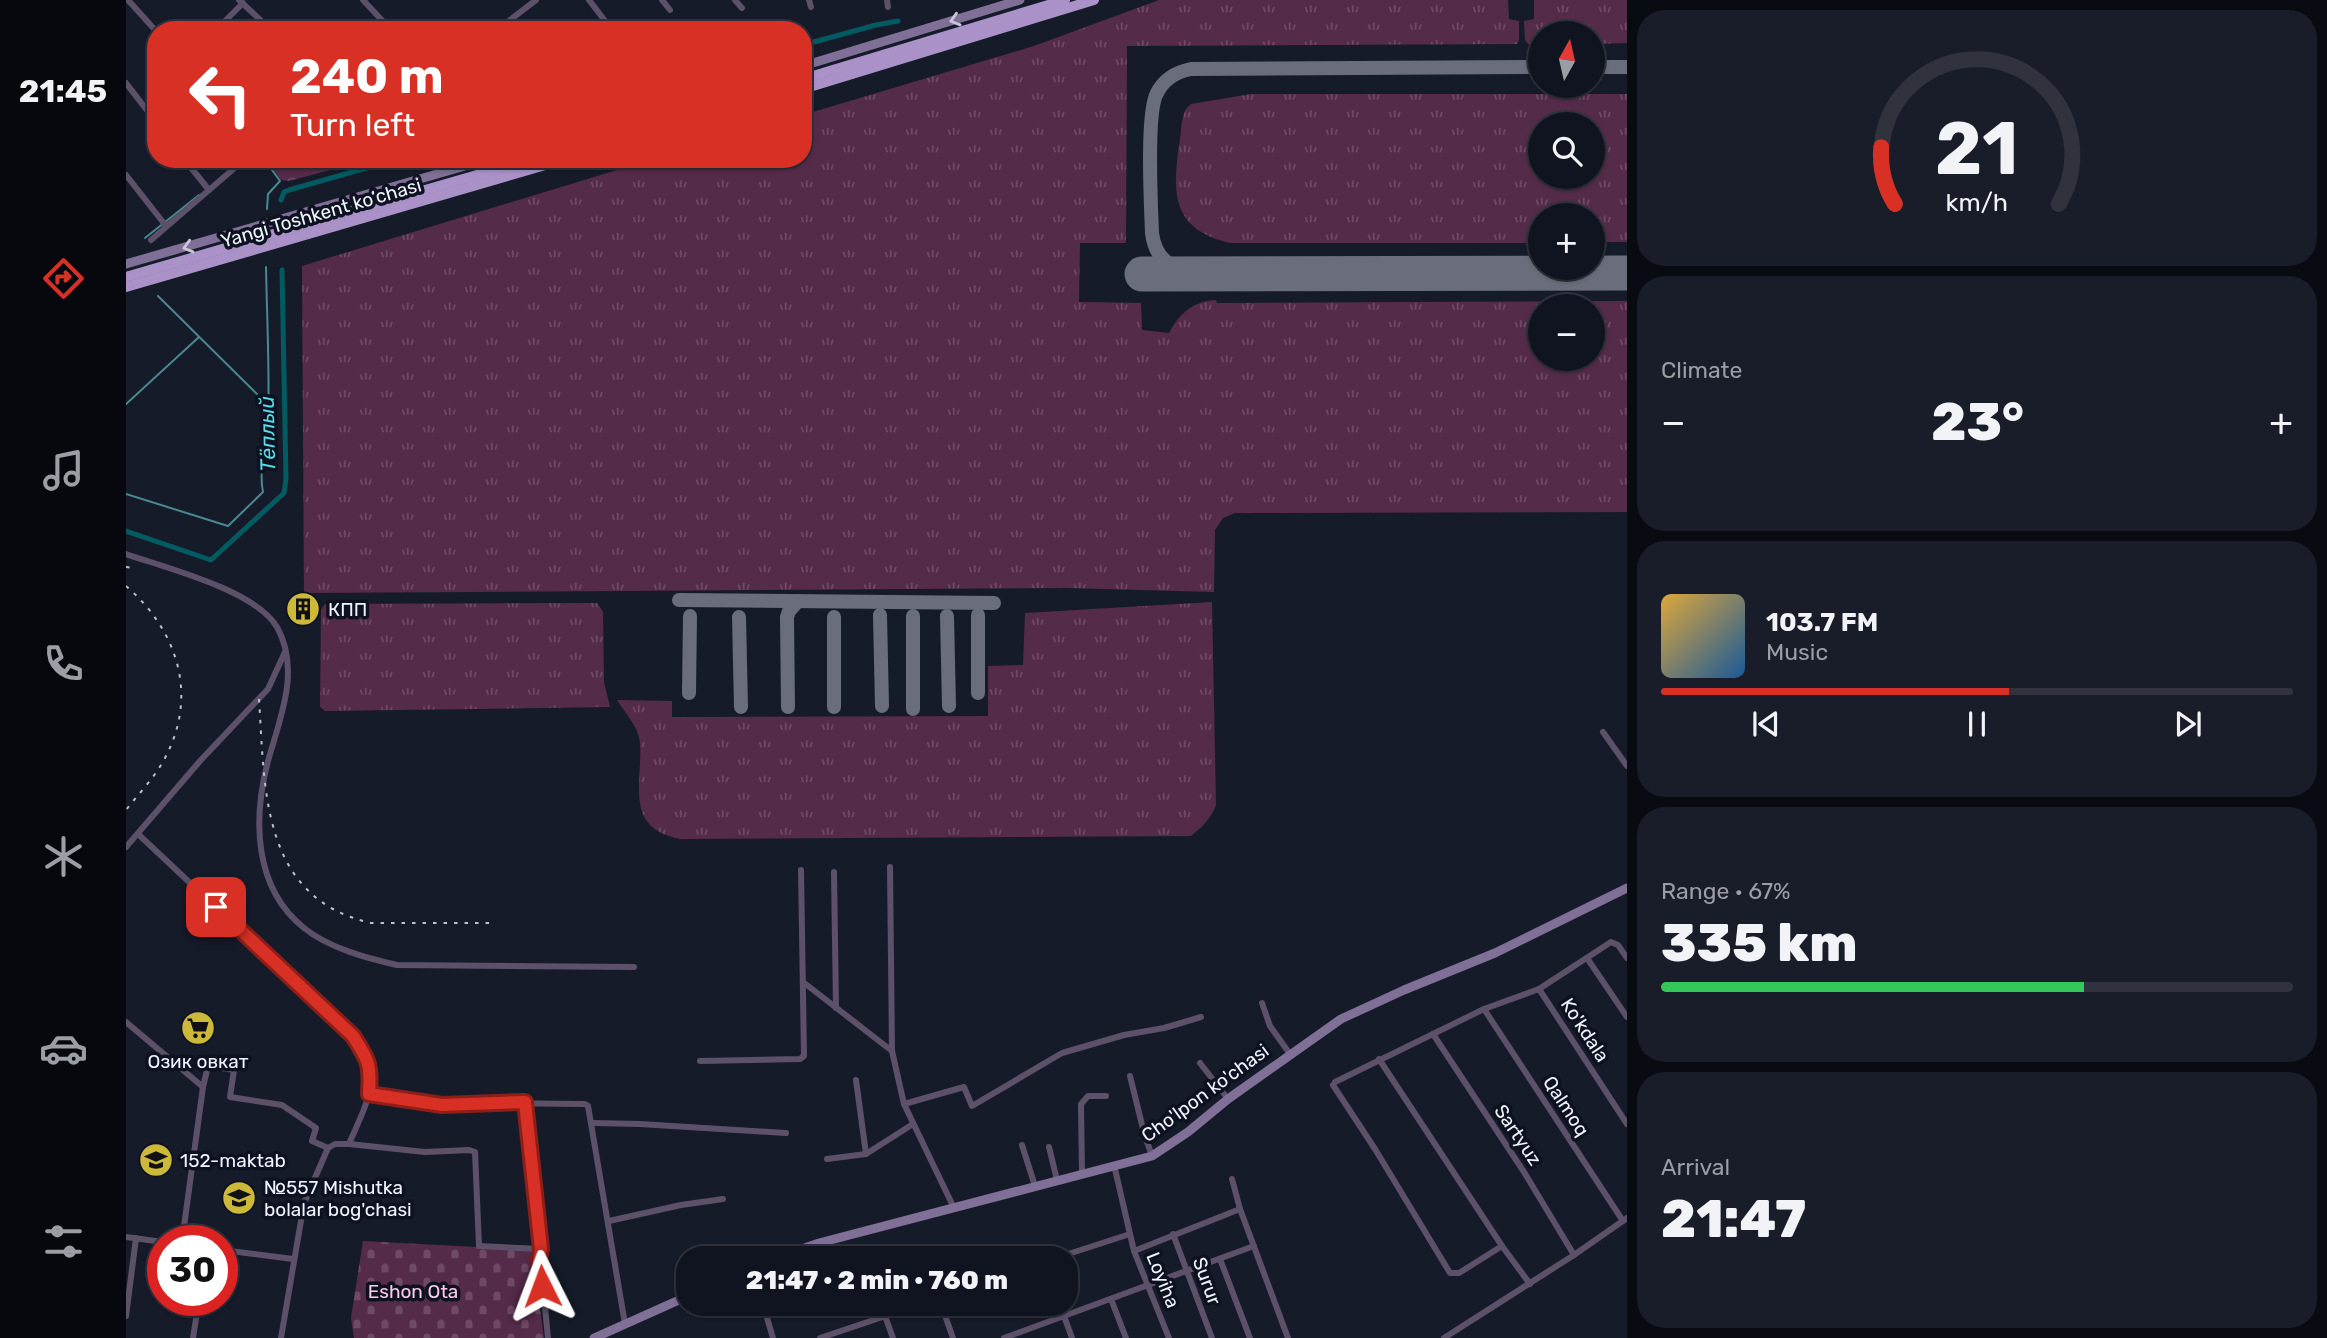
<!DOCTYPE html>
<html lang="en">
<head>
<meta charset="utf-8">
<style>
	:root { --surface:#101420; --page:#191d29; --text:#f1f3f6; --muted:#9c9ea5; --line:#30333e; --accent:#d93025 }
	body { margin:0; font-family:Rubik,sans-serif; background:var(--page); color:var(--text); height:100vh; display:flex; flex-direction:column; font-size:26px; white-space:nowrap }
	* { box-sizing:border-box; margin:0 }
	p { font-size:23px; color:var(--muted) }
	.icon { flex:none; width:38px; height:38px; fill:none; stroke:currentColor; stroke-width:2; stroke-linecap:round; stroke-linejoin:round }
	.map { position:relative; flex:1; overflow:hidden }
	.panel { display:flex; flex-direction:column; gap:10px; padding:10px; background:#090b12; width:700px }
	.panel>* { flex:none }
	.top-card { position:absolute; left:21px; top:21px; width:665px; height:147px; border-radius:28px; box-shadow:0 2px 5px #0004,0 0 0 2px var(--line); background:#d93025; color:#fff; overflow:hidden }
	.needle { width:46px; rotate:8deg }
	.buttons { position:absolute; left:1402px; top:21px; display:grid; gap:14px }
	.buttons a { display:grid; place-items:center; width:77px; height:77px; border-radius:50%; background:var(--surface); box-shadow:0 2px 5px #0004,0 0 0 2px var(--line); font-size:35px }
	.speed { position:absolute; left:21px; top:1225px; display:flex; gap:14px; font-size:35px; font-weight:700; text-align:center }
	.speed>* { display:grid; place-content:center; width:91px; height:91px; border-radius:50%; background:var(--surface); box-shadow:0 2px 5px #0004,0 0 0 2px var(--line); line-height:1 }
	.speed .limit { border:10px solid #d22; background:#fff; color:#111 }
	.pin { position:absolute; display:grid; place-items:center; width:60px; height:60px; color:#fff; margin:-30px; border-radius:14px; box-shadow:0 4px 10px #0006 }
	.me { position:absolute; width:77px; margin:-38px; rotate:357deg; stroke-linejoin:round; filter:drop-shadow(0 0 5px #0008) }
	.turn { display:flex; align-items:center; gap:24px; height:147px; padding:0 28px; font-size:32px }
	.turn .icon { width:91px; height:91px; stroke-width:2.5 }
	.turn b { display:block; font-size:49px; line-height:60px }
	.big { font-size:52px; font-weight:800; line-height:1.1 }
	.panel .tile { flex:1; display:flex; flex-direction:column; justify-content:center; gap:10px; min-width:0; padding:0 24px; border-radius:28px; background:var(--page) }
	.panel .dial { align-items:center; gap:0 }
	.dial svg { height:182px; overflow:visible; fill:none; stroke:var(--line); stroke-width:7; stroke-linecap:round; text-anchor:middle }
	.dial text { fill:var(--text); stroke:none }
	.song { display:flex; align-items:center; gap:21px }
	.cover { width:84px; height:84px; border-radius:10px; background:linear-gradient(135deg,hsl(40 70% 55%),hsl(210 70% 35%)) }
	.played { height:7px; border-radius:4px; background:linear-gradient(90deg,var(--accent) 55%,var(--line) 55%) }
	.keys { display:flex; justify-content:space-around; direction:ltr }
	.heat { display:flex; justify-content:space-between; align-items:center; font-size:38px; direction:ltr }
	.charge { height:10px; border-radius:5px; background:linear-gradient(90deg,#34c759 67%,var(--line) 0) }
	.trip { position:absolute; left:550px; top:1246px; width:402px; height:70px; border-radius:28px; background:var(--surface); box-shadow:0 2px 5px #0004,0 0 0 2px var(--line); font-weight:800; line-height:70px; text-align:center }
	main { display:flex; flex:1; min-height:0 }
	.dock { display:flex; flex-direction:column; width:126px; justify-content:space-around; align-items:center; background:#06080d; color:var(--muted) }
	.dock .icon { width:49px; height:49px }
	.dock .current { color:var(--accent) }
	.dock b { font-size:32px; color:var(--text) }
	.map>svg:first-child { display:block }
	.grass { fill:url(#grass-tufts); fill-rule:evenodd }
	.forest { fill:url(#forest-crowns) }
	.cemetery { fill:url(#cemetery-stones) }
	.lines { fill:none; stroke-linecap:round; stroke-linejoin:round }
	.stream { stroke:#498990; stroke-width:2 }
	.canal { stroke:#025b61; stroke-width:5 }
	.taxiway { stroke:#6a6e7c; stroke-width:14 }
	.runway { stroke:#6a6e7c; stroke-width:35 }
	.minor { stroke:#5c5169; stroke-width:6 }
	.secondary { stroke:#806f96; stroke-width:9 }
	.trunk { stroke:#aa92c8; stroke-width:10 }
	.rail { stroke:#bdc1cd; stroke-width:2; stroke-dasharray:3.5 7; stroke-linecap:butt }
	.oneway { stroke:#c9c5da }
	.route-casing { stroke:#8d1f18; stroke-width:18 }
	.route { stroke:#d93025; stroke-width:12 }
	.labels { text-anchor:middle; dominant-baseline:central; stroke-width:7; stroke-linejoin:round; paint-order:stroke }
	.street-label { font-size:19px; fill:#f0f4ff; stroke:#0e1220 }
	.poi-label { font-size:19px; fill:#f0f4ff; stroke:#0e1220; text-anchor:start }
	.park-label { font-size:19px; fill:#fbc9eb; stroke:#0e1220 }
	.water-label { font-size:21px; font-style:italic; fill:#51dfea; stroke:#0e1220 }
</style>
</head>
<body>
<main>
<nav class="dock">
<b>21:45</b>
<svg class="icon current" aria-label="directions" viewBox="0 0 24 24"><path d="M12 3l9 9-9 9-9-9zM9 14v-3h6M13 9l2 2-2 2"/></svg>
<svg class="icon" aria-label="music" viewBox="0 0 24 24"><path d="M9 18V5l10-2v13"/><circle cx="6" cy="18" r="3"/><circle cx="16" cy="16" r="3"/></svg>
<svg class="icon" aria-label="phone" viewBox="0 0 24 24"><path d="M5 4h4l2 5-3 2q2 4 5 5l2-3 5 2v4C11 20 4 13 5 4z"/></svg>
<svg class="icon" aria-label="climate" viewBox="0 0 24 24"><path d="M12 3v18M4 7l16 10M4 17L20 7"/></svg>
<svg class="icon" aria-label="car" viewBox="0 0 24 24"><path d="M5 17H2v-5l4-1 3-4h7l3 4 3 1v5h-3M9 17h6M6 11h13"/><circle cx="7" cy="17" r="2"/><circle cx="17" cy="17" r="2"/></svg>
<svg class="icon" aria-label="filters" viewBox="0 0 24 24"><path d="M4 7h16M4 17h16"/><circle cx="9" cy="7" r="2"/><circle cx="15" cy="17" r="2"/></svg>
</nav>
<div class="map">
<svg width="1501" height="1338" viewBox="0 0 1501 1338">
	<defs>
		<pattern id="grass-tufts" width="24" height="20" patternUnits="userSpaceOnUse" patternTransform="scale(1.75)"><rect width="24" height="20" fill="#552b4a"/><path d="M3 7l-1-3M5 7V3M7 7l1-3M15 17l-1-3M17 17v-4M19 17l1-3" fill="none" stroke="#6e4a65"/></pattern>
		<pattern id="forest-crowns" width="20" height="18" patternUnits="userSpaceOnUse" patternTransform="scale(1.75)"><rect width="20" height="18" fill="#552b4a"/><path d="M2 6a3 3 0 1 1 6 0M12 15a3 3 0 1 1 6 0" fill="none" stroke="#6e4a65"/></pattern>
		<pattern id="cemetery-stones" width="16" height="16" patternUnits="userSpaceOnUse" patternTransform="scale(1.75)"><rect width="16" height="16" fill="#552b4a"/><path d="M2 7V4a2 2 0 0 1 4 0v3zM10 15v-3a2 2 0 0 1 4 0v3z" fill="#6e4a65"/></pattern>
	</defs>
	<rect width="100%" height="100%" fill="#161b2a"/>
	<g class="grass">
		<path d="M1033 0H1382L1383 19 1393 21V40L1391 44 1001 46 1000 243H954L953 302 1015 303 1016 330 1043 333C1053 314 1067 301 1090 300L1091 303 1501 301V512L1109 513 1097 518 1089 530 1088 592 942 588 178 593 176 266 527 159H677V115L908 46ZM1414 306H1466V359H1414Z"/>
		<polygon points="1408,0 1501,0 1501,43 1467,44 1466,33 1414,33 1414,44 1402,44 1399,40 1398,21 1408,19"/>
		<path d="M1125 94H1501V242H1467L1466 215H1414V243H1104C1044 229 1046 191 1054 139 1056 127 1055 111 1065 104ZM1466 124V177H1414V124Z"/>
		<path d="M1086 602 1090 805C1085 819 1076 827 1065 836L554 839C497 828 517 783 514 742 512 726 499 713 491 700L546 701V717L862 716V666L897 665 899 613Z"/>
		<polygon points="471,603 477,612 478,682 484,707 199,711 194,707 195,610 199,604"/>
	</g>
	<polygon class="forest" points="139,159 246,159 163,181 155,180"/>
	<polygon class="cemetery" points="237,1241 406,1250 418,1338 228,1338 225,1318"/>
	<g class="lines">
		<g class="stream">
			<polyline points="138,159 154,181 142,194 141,209"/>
			<polyline points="19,238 73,195"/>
			<polyline points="32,296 142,405"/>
			<polyline points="0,404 73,337"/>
			<path d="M0 494 102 526 137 492C132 469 142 451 142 429 144 375 141 321 140 267"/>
		</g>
		<g class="canal">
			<polyline points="677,45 750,25 772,21"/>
			<polyline points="155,200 158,192 163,190 272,159"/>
			<polyline points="0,531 85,560 158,493 160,479 156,270"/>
		</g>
		<g class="taxiway">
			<polyline points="1466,67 1501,67"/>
			<path d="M1071 274C1046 271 1029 259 1026 233 1025 207 1020 112 1031 93 1038 79 1050 72 1065 69L1414 67"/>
			<polyline points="553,600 868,603"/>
			<polyline points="754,615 756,706"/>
			<polyline points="852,615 852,693"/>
			<polyline points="821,616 823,706"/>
			<polyline points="613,617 615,707"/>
			<polyline points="708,617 708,707"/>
			<polyline points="563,693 564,616"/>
			<polyline points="662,707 661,617 663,611 672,601"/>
			<polyline points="787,709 787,616"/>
		</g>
		<polyline class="runway" points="1016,274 1501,273"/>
		<g class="minor">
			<polyline points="2,0 30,31"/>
			<polyline points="113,0 145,30"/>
			<polyline points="237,0 265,30"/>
			<polyline points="463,0 486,30"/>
			<polyline points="536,0 544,10"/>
			<polyline points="609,0 616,8"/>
			<polyline points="683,0 685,7"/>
			<polyline points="761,0 762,7"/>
			<polyline points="90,30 117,3"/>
			<polyline points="371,30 410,0"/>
			<polyline points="0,83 30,122"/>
			<polyline points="58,159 83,190"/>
			<polyline points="0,175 40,226"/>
			<polyline points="25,240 119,159"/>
			<path d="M0 554C40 568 129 590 151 627 175 670 154 718 142 761 127 818 127 887 178 928 203 948 240 958 271 965L508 967"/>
			<polyline points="1477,732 1501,766"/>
			<path d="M12 834 227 1036C232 1044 238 1051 242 1060 253 1087 233 1119 223 1144H209L202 1148 178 1203 155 1338"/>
			<polyline points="0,847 74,761 142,689 159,652"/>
			<polyline points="764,867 766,1051"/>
			<polyline points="708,872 710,1008"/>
			<polyline points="1461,958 1501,1017"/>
			<polyline points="677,982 766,1051 778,1104 828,1208"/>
			<polyline points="1413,989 1501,1124"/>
			<polyline points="1136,1003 1144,1026 1164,1054"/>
			<polyline points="1358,1009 1497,1221"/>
			<polyline points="0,1022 77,1087 56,1241"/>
			<polyline points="1307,1034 1398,1172 1448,1255"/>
			<polyline points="1253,1059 1376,1246 1404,1284"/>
			<polyline points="574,1061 674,1059 678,1056 675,870"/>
			<polyline points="1074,1063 1102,1099"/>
			<polyline points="1004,1076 1018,1133 1026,1156"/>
			<polyline points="730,1080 740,1154"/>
			<polyline points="1209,1082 1358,1009 1413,989 1485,942 1492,945 1501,958"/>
			<polyline points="1207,1085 1249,1149 1324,1273 1333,1273 1376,1246"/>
			<polyline points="77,1087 82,1066 108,1070 104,1097 156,1105 190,1128 186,1141 202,1148"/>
			<polyline points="243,1094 316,1105 366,1103 459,1104 462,1106 499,1324"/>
			<polyline points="399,1103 422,1338"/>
			<polyline points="778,1104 838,1087 846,1106 936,1053 998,1035 1038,1028 1075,1017"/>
			<polyline points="466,1123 514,1124 660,1133"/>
			<polyline points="223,1144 299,1152 343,1150 349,1152 353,1246 415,1249"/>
			<polyline points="896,1145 909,1186"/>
			<polyline points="923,1147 931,1180"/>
			<polyline points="701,1159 740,1154 787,1124"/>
			<polyline points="988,1165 1008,1251 1043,1338"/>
			<polyline points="956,1173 955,1104 962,1096 980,1096"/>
			<polyline points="1106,1179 1114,1209 1162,1338"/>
			<polyline points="483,1221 555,1205 597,1199"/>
			<polyline points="1047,1234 1086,1338"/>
			<polyline points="0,1237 37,1242"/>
			<polyline points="96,1250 167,1259"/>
			<polyline points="1008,1251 1114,1209"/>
			<polyline points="930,1258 1004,1234"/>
			<polyline points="1094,1259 1124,1338"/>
			<polyline points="985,1299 1000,1338"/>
			<polyline points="637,1304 647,1338"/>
			<polyline points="815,1304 827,1338"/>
			<polyline points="0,1316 10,1238"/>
			<polyline points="759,1316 767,1338"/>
			<polyline points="938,1316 946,1338"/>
			<polyline points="67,1338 73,1300"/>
			<polyline points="694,1338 795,1304"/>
			<polyline points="878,1338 1128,1246"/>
			<polyline points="1318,1338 1448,1255 1501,1218"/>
		</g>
		<g class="secondary">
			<polyline points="677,66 894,0"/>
			<polyline points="0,264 363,159"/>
			<polyline points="650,1258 693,1243 1026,1156 1062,1132 1102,1099 1215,1019 1278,990 1369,953 1501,888"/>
			<polyline points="468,1338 562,1296"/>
		</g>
		<g class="trunk">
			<polyline points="677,79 939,0"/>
			<polyline points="677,89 968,0"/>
			<polyline points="0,277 406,159"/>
			<polyline points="0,287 440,159"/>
		</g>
		<g class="rail">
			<polyline points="0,567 8,568"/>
			<path d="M0 586C50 629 72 692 41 754 31 775 14 792 0 810"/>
			<path d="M133 699C139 791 135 898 245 923H368"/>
		</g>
	</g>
	<defs><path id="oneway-chevron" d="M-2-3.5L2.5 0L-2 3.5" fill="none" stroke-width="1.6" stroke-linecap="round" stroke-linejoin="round" transform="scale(1.75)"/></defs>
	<g class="oneway">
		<use href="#oneway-chevron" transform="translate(829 20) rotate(163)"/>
		<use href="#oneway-chevron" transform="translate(62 247) rotate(164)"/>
	</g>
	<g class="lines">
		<g class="route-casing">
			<path id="route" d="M90 907 227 1036C243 1061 245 1064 243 1094L316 1105 399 1102 415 1249 413 1260 416 1286"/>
		</g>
		<use href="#route" class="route"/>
	</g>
	<defs>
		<g id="building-disc" transform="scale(1.75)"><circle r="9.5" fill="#ccb939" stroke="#0e1220"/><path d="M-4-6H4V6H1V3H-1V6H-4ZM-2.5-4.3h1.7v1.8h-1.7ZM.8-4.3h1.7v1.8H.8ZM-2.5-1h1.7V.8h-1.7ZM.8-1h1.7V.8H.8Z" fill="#111"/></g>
		<g id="supermarket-disc" transform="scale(1.75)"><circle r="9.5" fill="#ccb939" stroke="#0e1220"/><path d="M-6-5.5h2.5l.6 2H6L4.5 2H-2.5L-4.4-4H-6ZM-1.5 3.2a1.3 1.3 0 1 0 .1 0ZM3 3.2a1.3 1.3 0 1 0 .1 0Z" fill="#111"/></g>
		<g id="school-disc" transform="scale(1.75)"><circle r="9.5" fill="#ccb939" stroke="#0e1220"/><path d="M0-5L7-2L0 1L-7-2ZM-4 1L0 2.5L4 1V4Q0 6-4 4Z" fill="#111"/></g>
	</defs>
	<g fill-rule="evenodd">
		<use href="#building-disc" x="177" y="609"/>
		<use href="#supermarket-disc" x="72" y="1028"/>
		<use href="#school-disc" x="30" y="1160"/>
		<use href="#school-disc" x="113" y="1198"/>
	</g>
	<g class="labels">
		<g class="street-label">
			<text transform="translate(195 213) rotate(-16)">Yangi Toshkent ko‘chasi</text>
			<text transform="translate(1459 1030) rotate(57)">Ko'kdala</text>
			<text transform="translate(1079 1093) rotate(-36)">Cho'lpon ko'chasi</text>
			<text transform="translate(1440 1106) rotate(57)">Qalmoq</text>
			<text transform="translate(1392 1135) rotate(56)">Sartyuz</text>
			<text transform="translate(1037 1280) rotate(68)">Loyiha</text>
			<text transform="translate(1081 1281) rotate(70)">Surur</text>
		</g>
		<g class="poi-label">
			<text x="202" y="609">КПП</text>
			<text x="72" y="1061" text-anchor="middle">Озик овкат</text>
			<text x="54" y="1160">152-maktab</text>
			<text x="138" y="1187">№557 Mishutka<tspan x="138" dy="22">bolalar bog'chasi</tspan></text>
		</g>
		<g class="park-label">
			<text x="287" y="1291">Eshon Ota</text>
		</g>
		<g class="water-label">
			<text transform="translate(141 434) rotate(-91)">Тёплый</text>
		</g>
	</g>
</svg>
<div class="buttons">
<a><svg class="needle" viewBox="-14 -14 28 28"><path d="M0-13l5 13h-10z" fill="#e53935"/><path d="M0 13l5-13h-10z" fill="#9c9ea5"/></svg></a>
<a><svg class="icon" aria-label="search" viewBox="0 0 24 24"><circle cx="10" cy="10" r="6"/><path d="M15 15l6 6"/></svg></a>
<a>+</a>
<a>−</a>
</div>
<div class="speed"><div class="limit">30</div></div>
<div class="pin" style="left:90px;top:907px;background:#d93025"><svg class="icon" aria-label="arrive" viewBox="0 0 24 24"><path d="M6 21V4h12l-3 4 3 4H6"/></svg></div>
<svg class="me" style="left:416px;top:1286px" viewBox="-20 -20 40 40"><path d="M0-17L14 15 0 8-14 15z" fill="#d93025" stroke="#fff" stroke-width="4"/></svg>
<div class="trip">21:47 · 2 min · 760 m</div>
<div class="top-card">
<div class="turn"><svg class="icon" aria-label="left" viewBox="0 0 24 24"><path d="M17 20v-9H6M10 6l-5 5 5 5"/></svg><div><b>240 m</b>Turn left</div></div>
</div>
</div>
<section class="panel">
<div class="tile dial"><svg viewBox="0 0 100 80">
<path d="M14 69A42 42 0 1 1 86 69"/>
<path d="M14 69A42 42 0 0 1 8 44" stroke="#d93025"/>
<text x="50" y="56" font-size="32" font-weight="700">21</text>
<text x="50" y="72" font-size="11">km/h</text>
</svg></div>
<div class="tile"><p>Climate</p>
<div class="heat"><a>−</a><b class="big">23°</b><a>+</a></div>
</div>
<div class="tile">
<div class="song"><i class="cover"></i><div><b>103.7 FM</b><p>Music</p></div></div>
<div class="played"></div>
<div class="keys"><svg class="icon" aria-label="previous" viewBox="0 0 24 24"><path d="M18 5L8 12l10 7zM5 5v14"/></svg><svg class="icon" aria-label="pause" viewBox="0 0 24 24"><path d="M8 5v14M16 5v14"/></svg><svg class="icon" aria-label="next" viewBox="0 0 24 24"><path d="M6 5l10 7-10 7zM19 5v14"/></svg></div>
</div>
<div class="tile"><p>Range · 67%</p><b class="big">335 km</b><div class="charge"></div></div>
<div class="tile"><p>Arrival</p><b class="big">21:47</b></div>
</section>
</main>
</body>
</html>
